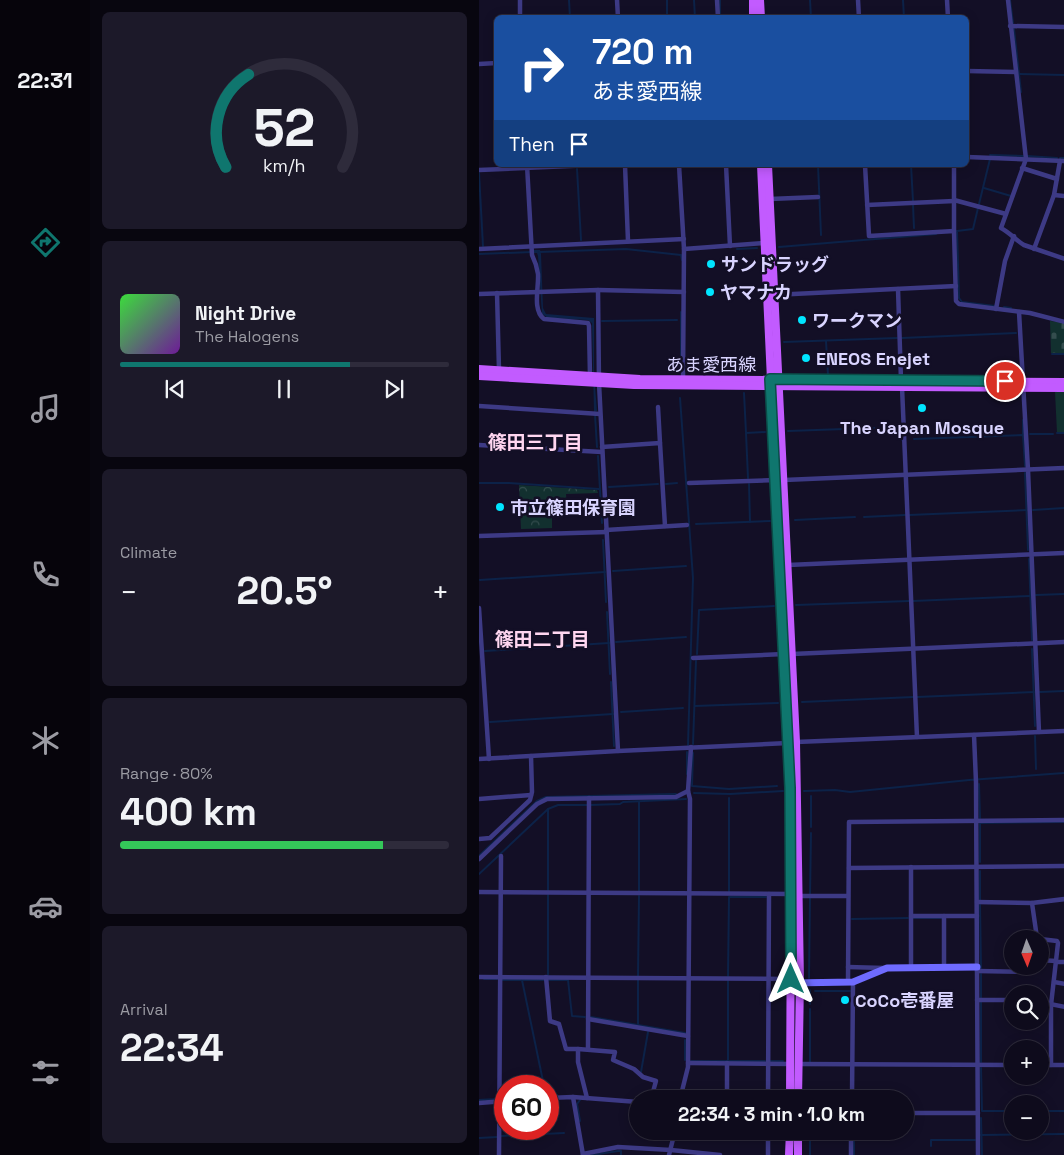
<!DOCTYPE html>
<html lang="en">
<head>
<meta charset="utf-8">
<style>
	:root { --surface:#0e0b1c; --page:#1c1929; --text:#f1f3f6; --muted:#9b9ba3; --line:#2e2b3b; --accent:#0f766e }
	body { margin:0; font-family:"Space Grotesk","Noto Sans JP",sans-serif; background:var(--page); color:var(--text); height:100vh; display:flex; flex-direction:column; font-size:19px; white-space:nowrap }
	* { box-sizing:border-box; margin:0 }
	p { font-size:16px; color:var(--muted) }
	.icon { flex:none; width:28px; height:28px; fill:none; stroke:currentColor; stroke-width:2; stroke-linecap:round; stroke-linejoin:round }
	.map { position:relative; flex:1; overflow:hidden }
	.side { display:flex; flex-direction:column; gap:12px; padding:12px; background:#08060f; width:389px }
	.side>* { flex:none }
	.top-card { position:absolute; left:15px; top:15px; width:475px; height:152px; border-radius:8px; box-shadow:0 2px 12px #0003,0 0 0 1px var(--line); background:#1a4fa0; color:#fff; overflow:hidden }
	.needle { width:32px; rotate:178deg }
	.buttons { position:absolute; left:525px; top:930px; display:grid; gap:10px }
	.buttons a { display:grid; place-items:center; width:45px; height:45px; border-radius:50%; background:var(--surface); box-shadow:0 2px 12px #0003,0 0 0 1px var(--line); font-size:25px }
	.speed { position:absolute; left:15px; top:1075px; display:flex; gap:10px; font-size:25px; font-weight:700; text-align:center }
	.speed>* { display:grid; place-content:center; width:65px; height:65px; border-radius:50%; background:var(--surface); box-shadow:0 2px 12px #0003,0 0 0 1px var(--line); line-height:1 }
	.speed .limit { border:8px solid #d22; background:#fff; color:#111 }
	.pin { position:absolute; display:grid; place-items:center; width:42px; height:42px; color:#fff; margin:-21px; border:2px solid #fff; border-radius:50%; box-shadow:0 1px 5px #0007 }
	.me { position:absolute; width:55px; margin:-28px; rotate:0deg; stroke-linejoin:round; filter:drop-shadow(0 0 4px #0008) }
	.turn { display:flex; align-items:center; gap:18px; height:105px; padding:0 15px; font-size:22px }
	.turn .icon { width:65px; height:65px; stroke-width:2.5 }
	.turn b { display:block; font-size:35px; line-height:42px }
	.then { display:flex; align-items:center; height:48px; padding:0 15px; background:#0003; gap:10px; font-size:19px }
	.big { font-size:38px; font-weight:600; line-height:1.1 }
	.side .card { flex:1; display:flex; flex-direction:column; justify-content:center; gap:8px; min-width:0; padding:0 18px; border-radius:8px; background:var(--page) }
	.side .dial { align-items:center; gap:0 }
	.dial svg { height:130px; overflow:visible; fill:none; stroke:var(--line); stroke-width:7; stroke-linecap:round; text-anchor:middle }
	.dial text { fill:var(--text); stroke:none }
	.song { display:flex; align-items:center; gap:15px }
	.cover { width:60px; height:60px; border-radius:8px; background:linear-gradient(135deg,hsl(120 70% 55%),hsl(280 70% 35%)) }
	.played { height:5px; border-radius:2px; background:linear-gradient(90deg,var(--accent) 70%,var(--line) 70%) }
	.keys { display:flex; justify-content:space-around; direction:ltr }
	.heat { display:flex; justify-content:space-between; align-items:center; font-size:28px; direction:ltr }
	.charge { height:8px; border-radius:4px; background:linear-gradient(90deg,#34c759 80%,var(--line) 0) }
	.trip { position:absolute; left:150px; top:1090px; width:285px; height:50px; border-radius:25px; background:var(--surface); box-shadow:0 2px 12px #0003,0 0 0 1px var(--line); font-weight:600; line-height:50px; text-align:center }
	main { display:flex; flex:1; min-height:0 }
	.menu { display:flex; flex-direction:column; width:90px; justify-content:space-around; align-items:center; background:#06040b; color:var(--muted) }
	.menu .icon { width:35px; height:35px }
	.menu .active { color:var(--accent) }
	.menu b { font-size:22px; color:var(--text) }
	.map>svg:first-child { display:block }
	.green { fill:#12302f }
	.cemetery { fill:url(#cemetery-stones) }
	.park { fill:url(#park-crowns) }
	.water { fill:#0c2248 }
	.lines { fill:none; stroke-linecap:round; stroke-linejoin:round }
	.stream { stroke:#0c2248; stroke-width:2 }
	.street { stroke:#3d3a85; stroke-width:4.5 }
	.secondary { stroke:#6f6bff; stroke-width:7 }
	.primary { stroke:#c25bff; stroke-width:8 }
	.route-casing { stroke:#0a4d48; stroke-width:12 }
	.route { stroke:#0f766e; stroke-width:9 }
	.poi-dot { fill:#00e5ff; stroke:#130f26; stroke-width:2 }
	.labels { text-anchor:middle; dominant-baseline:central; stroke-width:5; stroke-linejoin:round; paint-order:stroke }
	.poi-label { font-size:18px; font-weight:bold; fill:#d9d4ff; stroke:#130f26; text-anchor:start }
	.street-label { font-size:18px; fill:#d9d4ff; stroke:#130f26 }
	.neighbourhood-label { font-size:19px; font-weight:bold; fill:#ffd6f0; stroke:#130f26 }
</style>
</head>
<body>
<main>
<nav class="menu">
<b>22:31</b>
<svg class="icon active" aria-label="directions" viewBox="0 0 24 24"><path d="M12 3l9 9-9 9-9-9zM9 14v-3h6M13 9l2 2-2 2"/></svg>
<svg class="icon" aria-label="music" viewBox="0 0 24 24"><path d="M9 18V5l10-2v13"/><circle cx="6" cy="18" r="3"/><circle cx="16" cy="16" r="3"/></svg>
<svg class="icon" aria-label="phone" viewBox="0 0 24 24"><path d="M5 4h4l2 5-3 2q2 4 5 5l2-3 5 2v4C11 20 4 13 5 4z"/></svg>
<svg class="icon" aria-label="climate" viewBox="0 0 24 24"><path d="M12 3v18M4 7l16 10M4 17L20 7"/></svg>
<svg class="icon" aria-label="car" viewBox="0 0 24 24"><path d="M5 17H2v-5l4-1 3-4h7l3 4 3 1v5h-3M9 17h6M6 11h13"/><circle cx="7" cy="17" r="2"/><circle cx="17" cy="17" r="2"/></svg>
<svg class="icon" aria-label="filters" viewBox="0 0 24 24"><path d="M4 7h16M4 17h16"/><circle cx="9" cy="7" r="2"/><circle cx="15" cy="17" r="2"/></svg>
</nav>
<section class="side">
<div class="card dial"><svg viewBox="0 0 100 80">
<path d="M14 69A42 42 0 1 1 86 69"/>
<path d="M14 69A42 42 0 0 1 28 12" stroke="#0f766e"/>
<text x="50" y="56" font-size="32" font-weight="700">52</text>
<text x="50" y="72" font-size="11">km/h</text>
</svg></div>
<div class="card">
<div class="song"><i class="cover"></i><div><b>Night Drive</b><p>The Halogens</p></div></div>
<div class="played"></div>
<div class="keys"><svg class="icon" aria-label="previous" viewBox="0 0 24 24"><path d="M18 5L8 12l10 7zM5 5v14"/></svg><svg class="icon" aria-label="pause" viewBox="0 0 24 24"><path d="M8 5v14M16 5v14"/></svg><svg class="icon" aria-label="next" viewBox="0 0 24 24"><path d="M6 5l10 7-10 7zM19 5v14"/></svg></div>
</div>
<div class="card"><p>Climate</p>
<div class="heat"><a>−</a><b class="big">20.5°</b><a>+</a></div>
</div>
<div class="card"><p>Range · 80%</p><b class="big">400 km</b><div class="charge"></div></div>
<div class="card"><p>Arrival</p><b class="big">22:34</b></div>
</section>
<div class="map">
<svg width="586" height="1155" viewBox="0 0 586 1155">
	<defs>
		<pattern id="cemetery-stones" width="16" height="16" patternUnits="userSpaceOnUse" patternTransform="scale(1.25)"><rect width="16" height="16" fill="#12302f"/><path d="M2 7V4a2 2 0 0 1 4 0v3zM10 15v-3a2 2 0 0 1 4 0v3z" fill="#344d4e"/></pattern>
		<pattern id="park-crowns" width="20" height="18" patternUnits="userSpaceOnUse" patternTransform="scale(1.25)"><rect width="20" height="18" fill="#12302f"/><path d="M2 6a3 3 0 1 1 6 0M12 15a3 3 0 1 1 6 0" fill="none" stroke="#344d4e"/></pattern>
	</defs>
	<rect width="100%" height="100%" fill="#130f26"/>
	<polygon class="green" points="576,392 585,392 585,432 578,433"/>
	<polygon class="cemetery" points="571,321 585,323 585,353 572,353"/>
	<polygon class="park" points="40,485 118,490 119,493 87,494 88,512 73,513 73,528 42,529"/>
	<polygon class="water" points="54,250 61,250 62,254 64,308 67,314 115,318 115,373 118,411 115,412 113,323 109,320 69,318 63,314 59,256 58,253 54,253"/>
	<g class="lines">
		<g class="stream">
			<polyline points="90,0 91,18"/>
			<polyline points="188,0 188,18"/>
			<polyline points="215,0 216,18"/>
			<polyline points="241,0 241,18"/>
			<polyline points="331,0 332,18"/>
			<polyline points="424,0 425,18"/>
			<polyline points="531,0 534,23"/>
			<polyline points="535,29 542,92"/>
			<polyline points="540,74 586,75"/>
			<polyline points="511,155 544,156"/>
			<polyline points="548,156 578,158"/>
			<polyline points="581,158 586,158"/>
			<polyline points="339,165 342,235"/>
			<polyline points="432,165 434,201"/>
			<polyline points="98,169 102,240"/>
			<polyline points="0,173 4,246"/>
			<polyline points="505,188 532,196"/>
			<polyline points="500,204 511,159"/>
			<polyline points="434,205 435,228"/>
			<polyline points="499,208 494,229 478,231 480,298 483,302 516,306"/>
			<polyline points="300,247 457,234"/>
			<polyline points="258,249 278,248"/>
			<polyline points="60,252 147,249 202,255 203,260"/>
			<polyline points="0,254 53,252"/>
			<polyline points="525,307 532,308"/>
			<polyline points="123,321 198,320"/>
			<polyline points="423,338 537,333"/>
			<polyline points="347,341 349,375"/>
			<polyline points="305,342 418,338"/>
			<polyline points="573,354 586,354"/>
			<polyline points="202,365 202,312"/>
			<polyline points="265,393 267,433 286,432"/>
			<polyline points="201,398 214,578 209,745"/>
			<polyline points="116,415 118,447"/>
			<polyline points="544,420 544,435"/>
			<polyline points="309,431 422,427 423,440"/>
			<polyline points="267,433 269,478"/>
			<polyline points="578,433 586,433"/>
			<polyline points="551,434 574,434"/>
			<polyline points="435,439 544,435 546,466"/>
			<polyline points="119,456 123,523"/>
			<polyline points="546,473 549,550"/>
			<polyline points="0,483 30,483 120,489"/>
			<polyline points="187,484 198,483"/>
			<polyline points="270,484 271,522"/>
			<polyline points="130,487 179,484"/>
			<polyline points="554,510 586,508"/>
			<polyline points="430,515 548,510"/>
			<polyline points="385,517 426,515"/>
			<polyline points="316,520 376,517"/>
			<polyline points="217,524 291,521"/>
			<polyline points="124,540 127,602"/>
			<polyline points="550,559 553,640"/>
			<polyline points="134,571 207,566"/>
			<polyline points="1,580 126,572"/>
			<polyline points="557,595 586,594"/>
			<polyline points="434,601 551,596"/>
			<polyline points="317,605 430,601"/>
			<polyline points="128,612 131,674"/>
			<polyline points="137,642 207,637"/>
			<polyline points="553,649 556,726"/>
			<polyline points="6,651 130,643"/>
			<polyline points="218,654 220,610 295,606"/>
			<polyline points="132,682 135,746"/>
			<polyline points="561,692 586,691"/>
			<polyline points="438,697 555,692"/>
			<polyline points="323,702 434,697"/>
			<polyline points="216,706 299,703"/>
			<polyline points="142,712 204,708"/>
			<polyline points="11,722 134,714"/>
			<polyline points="556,736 557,769"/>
			<polyline points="214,744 217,661"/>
			<polyline points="214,753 213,786 250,789 298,786"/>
			<polyline points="208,774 208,752"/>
			<polyline points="500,784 501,818"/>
			<polyline points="325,791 356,790 371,792 490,780 586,773"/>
			<polyline points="215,793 251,794 304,791"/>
			<polyline points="111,805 141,804 144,802 207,799"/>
			<polyline points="501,822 501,862"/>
			<polyline points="501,823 586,822"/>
			<polyline points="332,827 332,796"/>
			<polyline points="0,856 58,801 67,797 197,794"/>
			<polyline points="501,871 501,900"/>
			<polyline points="0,874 69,809"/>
			<polyline points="69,891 69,809 79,805 108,805"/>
			<polyline points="160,892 160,802"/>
			<polyline points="250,893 250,798"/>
			<polyline points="331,895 332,833"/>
			<polyline points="501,905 502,968"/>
			<polyline points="434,918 463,918"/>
			<polyline points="373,919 429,918"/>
			<polyline points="502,974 502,998"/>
			<polyline points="69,975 69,895"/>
			<polyline points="159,976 160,896"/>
			<polyline points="249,976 250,897 287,897"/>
			<polyline points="330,978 331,898"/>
			<polyline points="5,979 18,979"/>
			<polyline points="23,980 43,980"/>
			<polyline points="65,980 43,980 65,1086"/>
			<polyline points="69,980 89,980 93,1016 106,1017"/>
			<polyline points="336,991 371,991"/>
			<polyline points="331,993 331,990"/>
			<polyline points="502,1002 502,1062"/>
			<polyline points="331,1004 331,998"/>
			<polyline points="112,1017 206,1033"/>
			<polyline points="159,1025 159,980"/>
			<polyline points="206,1040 206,1060"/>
			<polyline points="212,1061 286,1061"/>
			<polyline points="249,1061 249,981"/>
			<polyline points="291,1061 304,1061"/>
			<polyline points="331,1063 331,1009"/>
			<polyline points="502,1068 503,1111 534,1111"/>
			<polyline points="162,1072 169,1032"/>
			<polyline points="69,1096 78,1095"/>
			<polyline points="331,1099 331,1093"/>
			<polyline points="0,1100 17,1099"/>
			<polyline points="561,1111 586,1111"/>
			<polyline points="502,1118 503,1155"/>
			<polyline points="101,1121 98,1104 101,1100"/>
			<polyline points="375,1131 375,1155"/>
			<polyline points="502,1135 586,1134"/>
			<polyline points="22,1136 85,1133"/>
			<polyline points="0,1138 18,1137"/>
			<polyline points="452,1146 452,1140 496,1140"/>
			<polyline points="113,1155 139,1151 142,1151 142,1155"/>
			<polyline points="331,1155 331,1131"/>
		</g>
		<g class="street">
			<polyline points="41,0 41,18"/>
			<polyline points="138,0 139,18"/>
			<polyline points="238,0 239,18"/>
			<polyline points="379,0 380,18"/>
			<polyline points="468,0 469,18"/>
			<path d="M529 0 547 159 522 228C531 233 537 240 545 245L586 259"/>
			<polyline points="531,26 586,27"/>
			<polyline points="0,64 18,63"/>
			<polyline points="488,71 537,72"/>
			<polyline points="488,157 586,161"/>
			<path d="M48 165 53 255C56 261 58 267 59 274 60 287 53 310 65 319L109 323 110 326 111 377"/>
			<polyline points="146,165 149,241"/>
			<polyline points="200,165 205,249 204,379"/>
			<polyline points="247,165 251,246"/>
			<polyline points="386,165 390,236 475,231"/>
			<polyline points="475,165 475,231 477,301 480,304 551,313 586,322"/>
			<polyline points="543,168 578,179"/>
			<polyline points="0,170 114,165"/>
			<polyline points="575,195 586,196"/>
			<polyline points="291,199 339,197"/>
			<polyline points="475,200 527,214"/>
			<polyline points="388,205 475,201"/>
			<polyline points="0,249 205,239"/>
			<polyline points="205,249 285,243"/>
			<polyline points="555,249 575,195 581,161"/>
			<polyline points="419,289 422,380"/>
			<polyline points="119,290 205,292"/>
			<polyline points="18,293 20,370"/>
			<polyline points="0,294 119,290 120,383 139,751"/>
			<polyline points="294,295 477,286"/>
			<polyline points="517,309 526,261 535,236"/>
			<polyline points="540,312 549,470 560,732"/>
			<polyline points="423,387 438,737"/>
			<polyline points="0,406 121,414"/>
			<polyline points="179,407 181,443"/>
			<polyline points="0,445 123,452"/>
			<polyline points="123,447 181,443 186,526"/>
			<polyline points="305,480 586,468"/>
			<polyline points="210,483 297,480"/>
			<polyline points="127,530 208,525"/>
			<polyline points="0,536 128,532"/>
			<polyline points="309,565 586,553"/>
			<polyline points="0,608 10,759"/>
			<polyline points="313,654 586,642"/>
			<polyline points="214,658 305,654"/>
			<polyline points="495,735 497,782 499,1155"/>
			<polyline points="317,742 586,731"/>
			<polyline points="0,759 139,751 309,743"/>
			<polyline points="0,799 52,795"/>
			<polyline points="0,839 11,838 51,800 53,792 52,756"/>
			<polyline points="0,859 58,804 68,799 197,797 209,791"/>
			<polyline points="370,868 586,866"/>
			<polyline points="0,892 312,894"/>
			<polyline points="320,896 369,896"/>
			<polyline points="498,902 553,903 586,899"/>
			<polyline points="553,903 558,938 561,939"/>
			<polyline points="432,916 498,916"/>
			<polyline points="465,916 465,968"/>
			<polyline points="561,939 578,941 579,943 572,1005 572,1065"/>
			<polyline points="561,960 577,961"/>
			<polyline points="577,962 586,962"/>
			<polyline points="369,967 405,968"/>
			<polyline points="432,968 432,867"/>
			<polyline points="498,971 546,972 546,966"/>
			<polyline points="0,977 312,979"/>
			<polyline points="67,977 71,1021 80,1024 87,1049 99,1049 99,1062 108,1098"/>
			<polyline points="369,982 370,822 586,820"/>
			<polyline points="575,982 586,984"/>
			<polyline points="498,1000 534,1000"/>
			<polyline points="561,1002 586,1007"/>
			<polyline points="109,1019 209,1036"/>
			<polyline points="99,1049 136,1052 134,1060 155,1069 164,1077 177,1081 172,1099"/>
			<polyline points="109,1049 110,798"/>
			<polyline points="209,1063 311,1064"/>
			<polyline points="320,1064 534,1065"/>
			<polyline points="561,1065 586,1065"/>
			<polyline points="94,1097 104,1155"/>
			<polyline points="69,1098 94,1097 159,1102"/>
			<polyline points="201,1099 209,1067 211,799 209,791 212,747"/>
			<polyline points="248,1099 248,1063"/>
			<polyline points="289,1099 290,894"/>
			<polyline points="373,1099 374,982"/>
			<polyline points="0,1103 26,1101"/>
			<polyline points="426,1113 499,1113"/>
			<polyline points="104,1154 139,1147 192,1150 241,1155"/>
			<polyline points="20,1155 22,856"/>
			<polyline points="190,1155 196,1131"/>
			<polyline points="289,1155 289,1131"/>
			<polyline points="372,1155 372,1131"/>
		</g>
		<polyline class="secondary" points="312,983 374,982 408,968 498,967"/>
		<g class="primary">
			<polyline points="274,0 274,18"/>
			<polyline points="281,0 282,18"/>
			<polyline points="282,165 311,788 312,894 311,1099"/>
			<polyline points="289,165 317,742 321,982 319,1099"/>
			<polyline points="0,369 161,379 586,382"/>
			<polyline points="0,376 155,385 586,388"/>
			<polyline points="310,1155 311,1131"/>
			<polyline points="319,1155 319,1131"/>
		</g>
	</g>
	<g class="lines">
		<g class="route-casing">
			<polyline id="route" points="312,979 311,788 291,379 526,381"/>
		</g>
		<use href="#route" class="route"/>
	</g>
	<g class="poi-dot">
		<circle cx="232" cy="264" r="5"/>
		<circle cx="231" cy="292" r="5"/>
		<circle cx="323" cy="320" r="5"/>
		<circle cx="327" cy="358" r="5"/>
		<circle cx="443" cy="408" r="5"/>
		<circle cx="21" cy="507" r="5"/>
		<circle cx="366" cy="1000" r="5"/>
	</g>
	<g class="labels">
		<g class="poi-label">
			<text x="242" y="264">サンドラッグ</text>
			<text x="241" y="292">ヤマナカ</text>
			<text x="333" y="320">ワークマン</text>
			<text x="337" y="358">ENEOS Enejet</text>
			<text x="443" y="427" text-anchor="middle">The Japan Mosque</text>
			<text x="31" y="507">市立篠田保育園</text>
			<text x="376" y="1000">CoCo壱番屋</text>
		</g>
		<g class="street-label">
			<text x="232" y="364">あま愛西線</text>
		</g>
		<g class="neighbourhood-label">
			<text x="56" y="442">篠田三丁目</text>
			<text x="63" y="639">篠田二丁目</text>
		</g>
	</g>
</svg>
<div class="buttons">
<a><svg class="needle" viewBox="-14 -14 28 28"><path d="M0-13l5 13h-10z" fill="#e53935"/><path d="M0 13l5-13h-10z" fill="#9b9ba3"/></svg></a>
<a><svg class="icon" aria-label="search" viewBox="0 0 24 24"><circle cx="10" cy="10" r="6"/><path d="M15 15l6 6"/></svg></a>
<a>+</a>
<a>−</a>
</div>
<div class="speed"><div class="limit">60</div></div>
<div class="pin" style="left:526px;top:381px;background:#d93025"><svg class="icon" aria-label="arrive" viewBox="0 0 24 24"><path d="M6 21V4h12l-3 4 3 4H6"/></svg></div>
<svg class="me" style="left:312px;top:979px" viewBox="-20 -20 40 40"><path d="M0-17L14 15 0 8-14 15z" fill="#0f766e" stroke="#fff" stroke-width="4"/></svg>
<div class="trip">22:34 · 3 min · 1.0 km</div>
<div class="top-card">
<div class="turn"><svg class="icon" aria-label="right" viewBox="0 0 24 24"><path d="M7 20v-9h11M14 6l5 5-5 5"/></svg><div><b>720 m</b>あま愛西線</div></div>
<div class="then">Then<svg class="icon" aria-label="arrive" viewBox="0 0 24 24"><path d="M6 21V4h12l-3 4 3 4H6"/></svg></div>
</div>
</div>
</main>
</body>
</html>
